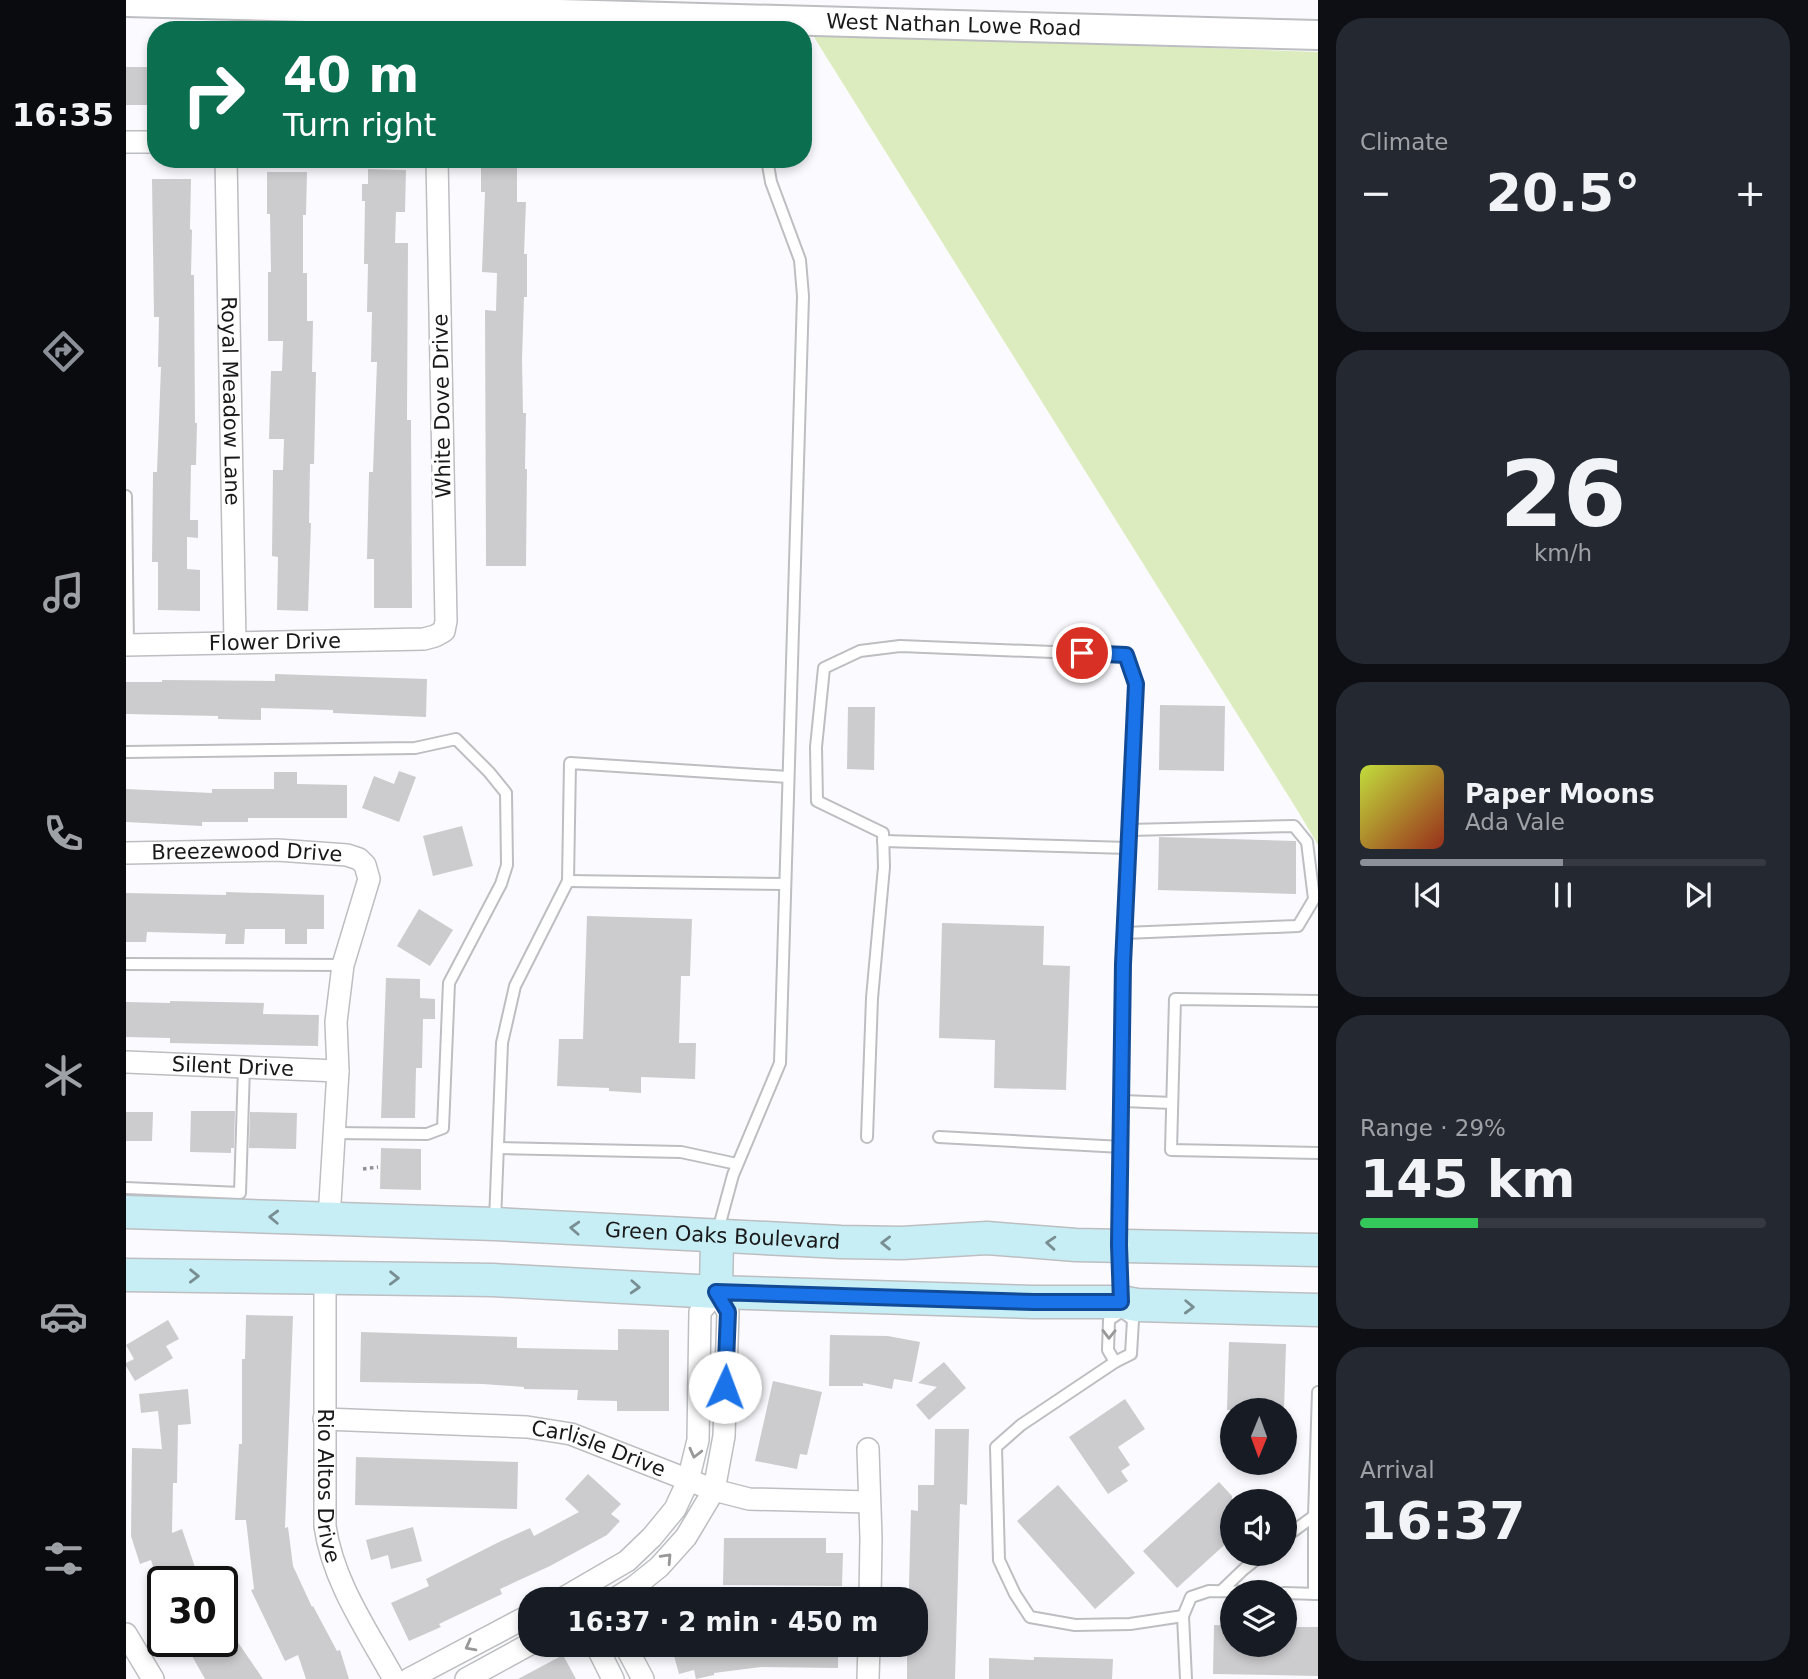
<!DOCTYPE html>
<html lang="en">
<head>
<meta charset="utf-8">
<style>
	:root { --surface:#171b24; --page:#242831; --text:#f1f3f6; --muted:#9ea1a6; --line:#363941; --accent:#8c9099 }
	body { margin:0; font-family:"DejaVu Sans",sans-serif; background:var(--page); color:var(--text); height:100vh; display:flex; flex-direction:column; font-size:26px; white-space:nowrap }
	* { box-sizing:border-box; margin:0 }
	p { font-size:23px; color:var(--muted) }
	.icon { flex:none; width:38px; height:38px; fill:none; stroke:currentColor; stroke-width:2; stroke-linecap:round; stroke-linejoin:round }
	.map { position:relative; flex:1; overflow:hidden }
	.panel { display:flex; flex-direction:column; gap:18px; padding:18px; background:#0d0f14; width:490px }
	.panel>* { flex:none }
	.guide { position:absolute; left:21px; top:21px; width:665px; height:147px; border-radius:28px; box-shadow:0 4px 10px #0003; background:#0b6e4f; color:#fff; overflow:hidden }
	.needle { width:46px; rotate:181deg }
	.fabs { position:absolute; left:1094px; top:1398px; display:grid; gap:14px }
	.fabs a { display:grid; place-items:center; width:77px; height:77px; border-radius:50%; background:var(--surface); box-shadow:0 4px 10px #0003; font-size:35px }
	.speed { position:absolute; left:21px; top:1566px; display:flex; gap:14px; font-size:35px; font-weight:700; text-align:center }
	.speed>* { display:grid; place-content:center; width:91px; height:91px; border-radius:50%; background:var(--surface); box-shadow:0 4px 10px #0003; line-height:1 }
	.speed .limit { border:4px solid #111; border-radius:10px; background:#fff; color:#111 }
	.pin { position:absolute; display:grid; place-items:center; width:60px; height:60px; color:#fff; margin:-30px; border:4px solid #fff; border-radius:50%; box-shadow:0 2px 7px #0007 }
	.me { position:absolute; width:77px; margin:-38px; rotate:2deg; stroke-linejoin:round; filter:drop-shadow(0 0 5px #0008) }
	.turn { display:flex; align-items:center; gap:24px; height:147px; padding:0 21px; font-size:32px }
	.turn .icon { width:91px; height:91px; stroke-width:2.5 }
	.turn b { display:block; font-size:49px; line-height:60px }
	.big { font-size:52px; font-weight:600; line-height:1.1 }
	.panel .card { flex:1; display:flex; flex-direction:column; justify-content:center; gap:10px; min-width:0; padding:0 24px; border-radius:28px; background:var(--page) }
	.panel .dial { align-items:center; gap:0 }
	.dial b { font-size:91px; line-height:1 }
	.song { display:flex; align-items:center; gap:21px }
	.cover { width:84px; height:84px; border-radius:10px; background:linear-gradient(135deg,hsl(70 70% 55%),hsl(10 70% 35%)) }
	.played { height:7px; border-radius:4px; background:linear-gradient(90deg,var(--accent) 50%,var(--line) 50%) }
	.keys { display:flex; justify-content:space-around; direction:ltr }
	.heat { display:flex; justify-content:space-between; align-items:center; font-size:38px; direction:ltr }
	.charge { height:10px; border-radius:5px; background:linear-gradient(90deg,#34c759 29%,var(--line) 0) }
	.trip { position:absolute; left:392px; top:1587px; width:410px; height:70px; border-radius:28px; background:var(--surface); box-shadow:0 4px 10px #0003; font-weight:600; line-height:70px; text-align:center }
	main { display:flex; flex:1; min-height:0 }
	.tab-bar { display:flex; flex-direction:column; width:126px; justify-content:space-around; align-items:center; background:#090b0e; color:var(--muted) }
	.tab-bar .icon { width:49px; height:49px }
	.tab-bar .active { color:var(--accent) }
	.tab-bar b { font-size:32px; color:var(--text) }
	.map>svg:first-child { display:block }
	.green { fill:#dcecbe }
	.building { fill:#cccccf }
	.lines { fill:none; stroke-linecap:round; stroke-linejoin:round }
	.service-casing { stroke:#bdbec1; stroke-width:14 }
	.minor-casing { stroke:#bdbec1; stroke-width:24 }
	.tertiary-casing { stroke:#bdbec1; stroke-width:32 }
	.secondary-casing { stroke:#bdbec1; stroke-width:35 }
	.path { stroke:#919194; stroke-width:3.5; stroke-dasharray:3.5 3.5; stroke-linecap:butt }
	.service { stroke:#fff; stroke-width:10 }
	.minor { stroke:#fff; stroke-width:21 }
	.tertiary { stroke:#fff; stroke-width:28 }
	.secondary { stroke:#c7eef5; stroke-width:32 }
	.oneway { stroke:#798e92 }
	.oneway2 { stroke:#989898 }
	.route-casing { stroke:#114b97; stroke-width:18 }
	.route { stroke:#1a73e8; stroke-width:12 }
	.labels { text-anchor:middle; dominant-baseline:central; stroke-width:6; stroke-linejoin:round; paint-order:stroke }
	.street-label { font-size:21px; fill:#19191a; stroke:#fff }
</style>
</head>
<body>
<main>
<nav class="tab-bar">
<b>16:35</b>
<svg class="icon active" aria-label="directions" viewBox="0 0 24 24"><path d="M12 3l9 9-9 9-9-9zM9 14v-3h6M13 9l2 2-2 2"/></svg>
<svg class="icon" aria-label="music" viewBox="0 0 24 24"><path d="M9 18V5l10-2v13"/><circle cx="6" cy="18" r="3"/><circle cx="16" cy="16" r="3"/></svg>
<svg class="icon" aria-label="phone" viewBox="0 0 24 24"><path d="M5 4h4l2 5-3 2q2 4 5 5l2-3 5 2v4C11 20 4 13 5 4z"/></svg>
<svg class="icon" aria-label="climate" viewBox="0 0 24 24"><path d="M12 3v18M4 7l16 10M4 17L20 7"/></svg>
<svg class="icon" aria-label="car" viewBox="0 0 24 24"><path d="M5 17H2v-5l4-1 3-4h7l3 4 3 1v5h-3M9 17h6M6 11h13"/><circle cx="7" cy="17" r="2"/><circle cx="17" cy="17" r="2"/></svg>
<svg class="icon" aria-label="filters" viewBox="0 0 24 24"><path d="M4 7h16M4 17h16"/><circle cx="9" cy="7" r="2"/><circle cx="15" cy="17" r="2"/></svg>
</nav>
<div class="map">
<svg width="1192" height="1679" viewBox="0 0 1192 1679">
	<rect width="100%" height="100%" fill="#fbfbff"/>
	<polygon class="green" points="686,34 1192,52 1192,845 1173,813"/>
	<g class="building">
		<rect x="0" y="67" width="29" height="38"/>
		<polygon points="355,159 391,159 391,202 400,202 398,254 401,254 401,297 398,297 396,360 397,413 400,413 399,469 401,469 400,566 360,566 359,310 370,311 371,273 356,272 359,192 355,192"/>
		<polygon points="242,169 280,170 279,212 270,212 269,243 282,243 281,420 285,420 286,608 248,608 248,559 241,559 243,472 247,472 251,362 245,362 246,312 241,312 242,264 238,264 239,201 236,201 236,184 242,184"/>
		<polygon points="141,172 181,172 180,215 177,215 177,273 181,273 181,321 187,321 186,372 190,372 188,464 184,464 183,523 185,523 182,611 151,610 152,557 146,556 147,470 157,470 158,439 143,439 145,371 156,371 157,341 142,341 142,272 145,272 144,214 141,214"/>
		<polygon points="26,179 65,179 64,229 66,230 65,275 68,275 69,423 71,423 70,465 65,465 64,520 72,520 72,538 61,537 61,569 74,570 74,611 32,610 32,562 26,562 27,472 31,472 35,367 32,367 33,317 28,317"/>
		<polygon points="149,674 301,679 300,717 207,713 207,710 135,708 135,720 92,719 92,716 0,714 0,682 36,682 36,680 149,681"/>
		<polygon points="1034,705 1099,706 1098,771 1033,770"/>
		<polygon points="722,707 749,707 748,770 721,769"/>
		<polygon points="273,771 290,777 273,822 236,808 248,776 268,784"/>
		<polygon points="148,772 171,772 171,784 221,785 221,818 122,818 122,822 76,822 76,826 0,822 0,789 86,793 86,789 148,789"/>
		<polygon points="336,826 347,866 307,876 297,836"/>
		<polygon points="1033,837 1170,841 1170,894 1032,890"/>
		<polygon points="100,892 198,895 198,929 181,929 181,944 159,944 159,929 119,929 118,944 99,944 100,934 21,932 20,942 0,942 0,893 100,895"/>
		<polygon points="293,909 327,930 304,966 271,946"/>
		<polygon points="461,916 566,919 564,976 555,976 553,1043 570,1043 569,1079 515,1077 515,1093 483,1091 483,1088 431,1086 433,1039 457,1039"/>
		<polygon points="816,923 918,926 917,965 944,966 940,1090 868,1088 869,1040 813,1038"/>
		<polygon points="260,978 294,979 294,998 309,999 309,1019 297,1019 296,1068 290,1068 289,1118 255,1118"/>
		<polygon points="44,1001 138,1003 137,1014 193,1015 192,1046 44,1043 44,1038 0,1037 0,1002 44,1003"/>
		<polygon points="65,1111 109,1111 108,1148 105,1148 105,1153 64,1152"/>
		<polygon points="0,1112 27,1112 26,1141 0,1141"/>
		<polygon points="124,1112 171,1113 170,1149 123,1148"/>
		<polygon points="255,1148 295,1149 295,1190 254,1189"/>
		<polygon points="120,1315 167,1316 159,1528 162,1527 167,1566 186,1607 187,1606 211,1651 214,1650 223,1679 180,1679 172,1655 159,1661 125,1590 128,1589 120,1520 109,1520 113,1444 116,1444 116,1359 119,1359"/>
		<polygon points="42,1320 53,1339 40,1346 47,1358 9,1381 0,1366 0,1363 8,1359 0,1345"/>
		<polygon points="492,1329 543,1330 543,1411 491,1411 491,1401 451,1400 452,1390 398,1389 398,1387 357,1384 234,1382 235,1332 391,1337 391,1348 492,1350"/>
		<polygon points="704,1335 762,1336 794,1342 786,1382 768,1379 766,1389 737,1383 737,1386 703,1386"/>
		<polygon points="1103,1342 1160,1344 1158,1410 1101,1410"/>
		<polygon points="818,1362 840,1388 803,1420 790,1405 811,1387 792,1383"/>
		<polygon points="647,1381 696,1392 681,1455 674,1454 671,1469 629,1461"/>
		<polygon points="62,1389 65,1424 52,1425 51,1483 47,1483 46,1533 56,1529 74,1582 32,1582 25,1560 14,1564 5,1536 6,1448 36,1449 32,1411 15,1413 13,1394"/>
		<polygon points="999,1399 1019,1429 992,1447 1004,1465 995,1471 1002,1481 982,1494 943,1437"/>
		<polygon points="809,1429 843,1429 841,1505 834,1504 829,1679 781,1679 781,1645 789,1645 789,1600 783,1600 783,1585 785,1510 792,1511 792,1485 808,1485"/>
		<polygon points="230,1457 392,1462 391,1509 229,1505"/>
		<polygon points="462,1474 495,1504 485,1514 494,1521 481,1535 424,1566 374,1589 376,1594 313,1624 315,1627 283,1641 265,1603 303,1586 300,1579 373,1542 404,1528 408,1536 453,1512 439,1499"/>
		<polygon points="1093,1482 1106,1496 1106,1538 1051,1588 1017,1551"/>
		<polygon points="932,1485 1009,1573 969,1609 891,1521"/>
		<polygon points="287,1527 296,1561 265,1569 262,1555 245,1560 240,1540"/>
		<polygon points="598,1538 700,1538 700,1553 717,1553 716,1586 597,1585"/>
		<polygon points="96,1606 112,1636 109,1638 137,1679 79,1679 58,1642 96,1642"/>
		<polygon points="1088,1625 1106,1626 1106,1645 1158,1645 1158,1627 1192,1627 1192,1676 1087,1674"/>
		<polygon points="545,1645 712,1645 712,1668 635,1667 588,1673 588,1675 570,1679 568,1670 553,1674"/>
		<polygon points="437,1655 450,1679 392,1679"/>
		<polygon points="908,1657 987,1659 986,1679 863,1679 863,1658 908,1660"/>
	</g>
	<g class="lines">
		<g class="service-casing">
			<g id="service">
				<polyline points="0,496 2,645"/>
				<polyline points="0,752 289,748 330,739 363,772 380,793 381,865 375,884 323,983 317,1128 301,1134 208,1133"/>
				<polyline points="757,841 1002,848"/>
				<polyline points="442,881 659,884"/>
				<polyline points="998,933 1172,926 1188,899 1181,842 1168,826 1003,830"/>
				<polyline points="0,964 217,965"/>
				<polyline points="1192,1001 1049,999 1045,1150 1192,1153"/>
				<polyline points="997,1101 1046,1103"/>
				<polyline points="741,1137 746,998 758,867 757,833 691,801 690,747 698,668 734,651 774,646 1001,655 1010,684 997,964 993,1246 995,1299"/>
				<polyline points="813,1137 996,1147"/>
				<polyline points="372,1148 555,1152 611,1164"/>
				<polyline points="0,1188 114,1193 118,1067"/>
				<polyline points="369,1221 376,1043 389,986 442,881 444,763 662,777"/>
				<polyline points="591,1234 607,1175 654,1063 677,296 674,260 645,182 641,159"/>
				<polyline points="998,1313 1007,1320 1005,1354 989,1362 895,1425 870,1447 873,1560 889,1594 904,1617 949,1625 1004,1624 1057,1616 1065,1597 1083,1591 1136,1592"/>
				<polyline points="989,1362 982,1350 983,1320 996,1311"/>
				<polyline points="1158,1538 1188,1516"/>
				<polyline points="1095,1591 1118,1569 1137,1554"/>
				<polyline points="1158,1593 1192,1594"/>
				<polyline points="1188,1594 1188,1516 1192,1392"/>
				<polyline points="1057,1616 1060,1679"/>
			</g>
		</g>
		<g class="minor-casing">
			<g id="minor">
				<polyline points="0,142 30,142"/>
				<path id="s1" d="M100 159 109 643"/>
				<path id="s2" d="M0 645 298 639 309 636 318 631 320 621 311 159"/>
				<path id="s3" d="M0 853 151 850 221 855 233 859 239 865 243 879 217 965 210 1022 212 1071 203 1219"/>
				<path id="s4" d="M0 1062 212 1071"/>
				<path id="s5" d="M199 1278V1526C207 1582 241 1630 268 1679"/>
				<path id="s6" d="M198 1419 401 1427 445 1434 588 1490 623 1499 743 1502"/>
				<polyline points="742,1449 745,1538 744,1600"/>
				<polyline points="434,1600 501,1561 526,1537 549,1509 562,1481 572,1440 574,1312 590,1292 602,1312 598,1436 588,1490 560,1537 533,1567 508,1587 487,1600"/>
				<polyline points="0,1634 27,1679"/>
				<polyline points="470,1645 487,1679"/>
				<polyline points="499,1645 517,1679"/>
				<polyline points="283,1679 404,1615"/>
				<polyline points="340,1679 404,1644"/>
				<polyline points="742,1679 743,1645"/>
			</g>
		</g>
		<g class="tertiary-casing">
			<g id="tertiary">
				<path id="s7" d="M0 2 1192 35"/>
			</g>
		</g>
		<g class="secondary-casing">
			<g id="secondary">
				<path id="s8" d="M0 1212 369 1224 715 1242 776 1243 861 1238 950 1245 1192 1250"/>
				<polyline points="0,1275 367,1280 590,1292 908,1302 995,1302 1011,1305 1192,1310"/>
				<polyline points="590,1292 591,1237"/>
			</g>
		</g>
		<polyline class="path" points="237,1169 252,1167"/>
		<use href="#service" class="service"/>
		<use href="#minor" class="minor"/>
		<use href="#tertiary" class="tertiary"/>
		<use href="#secondary" class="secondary"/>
	</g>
	<defs><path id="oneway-chevron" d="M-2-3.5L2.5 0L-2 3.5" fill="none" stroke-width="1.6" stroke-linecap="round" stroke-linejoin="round" transform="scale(1.75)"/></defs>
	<g class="oneway">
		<use href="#oneway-chevron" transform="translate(148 1217) rotate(-178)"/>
		<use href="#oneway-chevron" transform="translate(449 1228) rotate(-177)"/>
		<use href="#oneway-chevron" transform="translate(760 1243) rotate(-179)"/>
		<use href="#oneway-chevron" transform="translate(925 1243) rotate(-176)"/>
		<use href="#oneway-chevron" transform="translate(68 1276) rotate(1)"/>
		<use href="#oneway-chevron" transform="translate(268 1278) rotate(1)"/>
		<use href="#oneway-chevron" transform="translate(509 1287) rotate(3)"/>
		<use href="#oneway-chevron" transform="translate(1063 1307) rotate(2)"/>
	</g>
	<g class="oneway2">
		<use href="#oneway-chevron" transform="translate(983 1334) rotate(91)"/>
		<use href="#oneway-chevron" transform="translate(569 1453) rotate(104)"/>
		<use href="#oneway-chevron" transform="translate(541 1558) rotate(-47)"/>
		<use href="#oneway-chevron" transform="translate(344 1646) rotate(152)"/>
	</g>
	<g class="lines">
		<g class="route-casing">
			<polyline id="route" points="599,1387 602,1312 590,1292 908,1302 995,1302 993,1245 997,964 1010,684 1000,655 956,653"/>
		</g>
		<use href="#route" class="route"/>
	</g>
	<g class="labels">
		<g class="street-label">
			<text stroke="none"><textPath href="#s7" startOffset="828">West Nathan Lowe Road</textPath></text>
			<text stroke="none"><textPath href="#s1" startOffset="242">Royal Meadow Lane</textPath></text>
			<text transform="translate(316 406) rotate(-91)">White Dove Drive</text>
			<text stroke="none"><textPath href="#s2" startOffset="149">Flower Drive</textPath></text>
			<text stroke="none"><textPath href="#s3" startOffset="121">Breezewood Drive</textPath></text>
			<text stroke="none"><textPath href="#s4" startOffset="107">Silent Drive</textPath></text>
			<text stroke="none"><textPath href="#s8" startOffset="597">Green Oaks Boulevard</textPath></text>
			<text stroke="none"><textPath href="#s6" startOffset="278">Carlisle Drive</textPath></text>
			<text stroke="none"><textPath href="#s5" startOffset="208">Rio Altos Drive</textPath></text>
		</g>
	</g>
</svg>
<div class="fabs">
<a><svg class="needle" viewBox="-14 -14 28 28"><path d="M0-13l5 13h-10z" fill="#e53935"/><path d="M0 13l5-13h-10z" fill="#9ea1a6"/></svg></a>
<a><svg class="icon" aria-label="sound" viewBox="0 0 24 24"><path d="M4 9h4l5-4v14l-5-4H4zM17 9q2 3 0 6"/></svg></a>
<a><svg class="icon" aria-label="layers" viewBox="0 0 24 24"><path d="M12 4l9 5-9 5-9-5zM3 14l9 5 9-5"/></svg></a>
</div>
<div class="speed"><div class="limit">30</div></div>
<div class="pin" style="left:956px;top:653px;background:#d93025"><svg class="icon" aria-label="arrive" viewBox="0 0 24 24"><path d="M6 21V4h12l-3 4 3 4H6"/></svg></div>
<svg class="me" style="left:599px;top:1387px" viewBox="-20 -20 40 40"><circle r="19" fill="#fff"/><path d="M0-13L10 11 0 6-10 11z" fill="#1a73e8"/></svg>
<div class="trip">16:37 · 2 min · 450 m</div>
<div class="guide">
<div class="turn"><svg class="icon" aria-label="right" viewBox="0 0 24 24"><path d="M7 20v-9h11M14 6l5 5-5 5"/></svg><div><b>40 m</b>Turn right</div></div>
</div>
</div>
<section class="panel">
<div class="card"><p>Climate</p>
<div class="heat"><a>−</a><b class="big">20.5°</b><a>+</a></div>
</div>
<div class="card dial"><b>26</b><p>km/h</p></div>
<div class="card">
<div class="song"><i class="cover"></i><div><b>Paper Moons</b><p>Ada Vale</p></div></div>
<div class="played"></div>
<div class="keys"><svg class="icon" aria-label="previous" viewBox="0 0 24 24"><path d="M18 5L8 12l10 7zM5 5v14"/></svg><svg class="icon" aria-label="pause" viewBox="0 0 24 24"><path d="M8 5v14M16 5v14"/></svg><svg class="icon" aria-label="next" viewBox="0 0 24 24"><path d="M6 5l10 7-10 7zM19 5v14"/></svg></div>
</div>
<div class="card"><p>Range · 29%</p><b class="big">145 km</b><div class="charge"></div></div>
<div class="card"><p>Arrival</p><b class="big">16:37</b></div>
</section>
</main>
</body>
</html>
